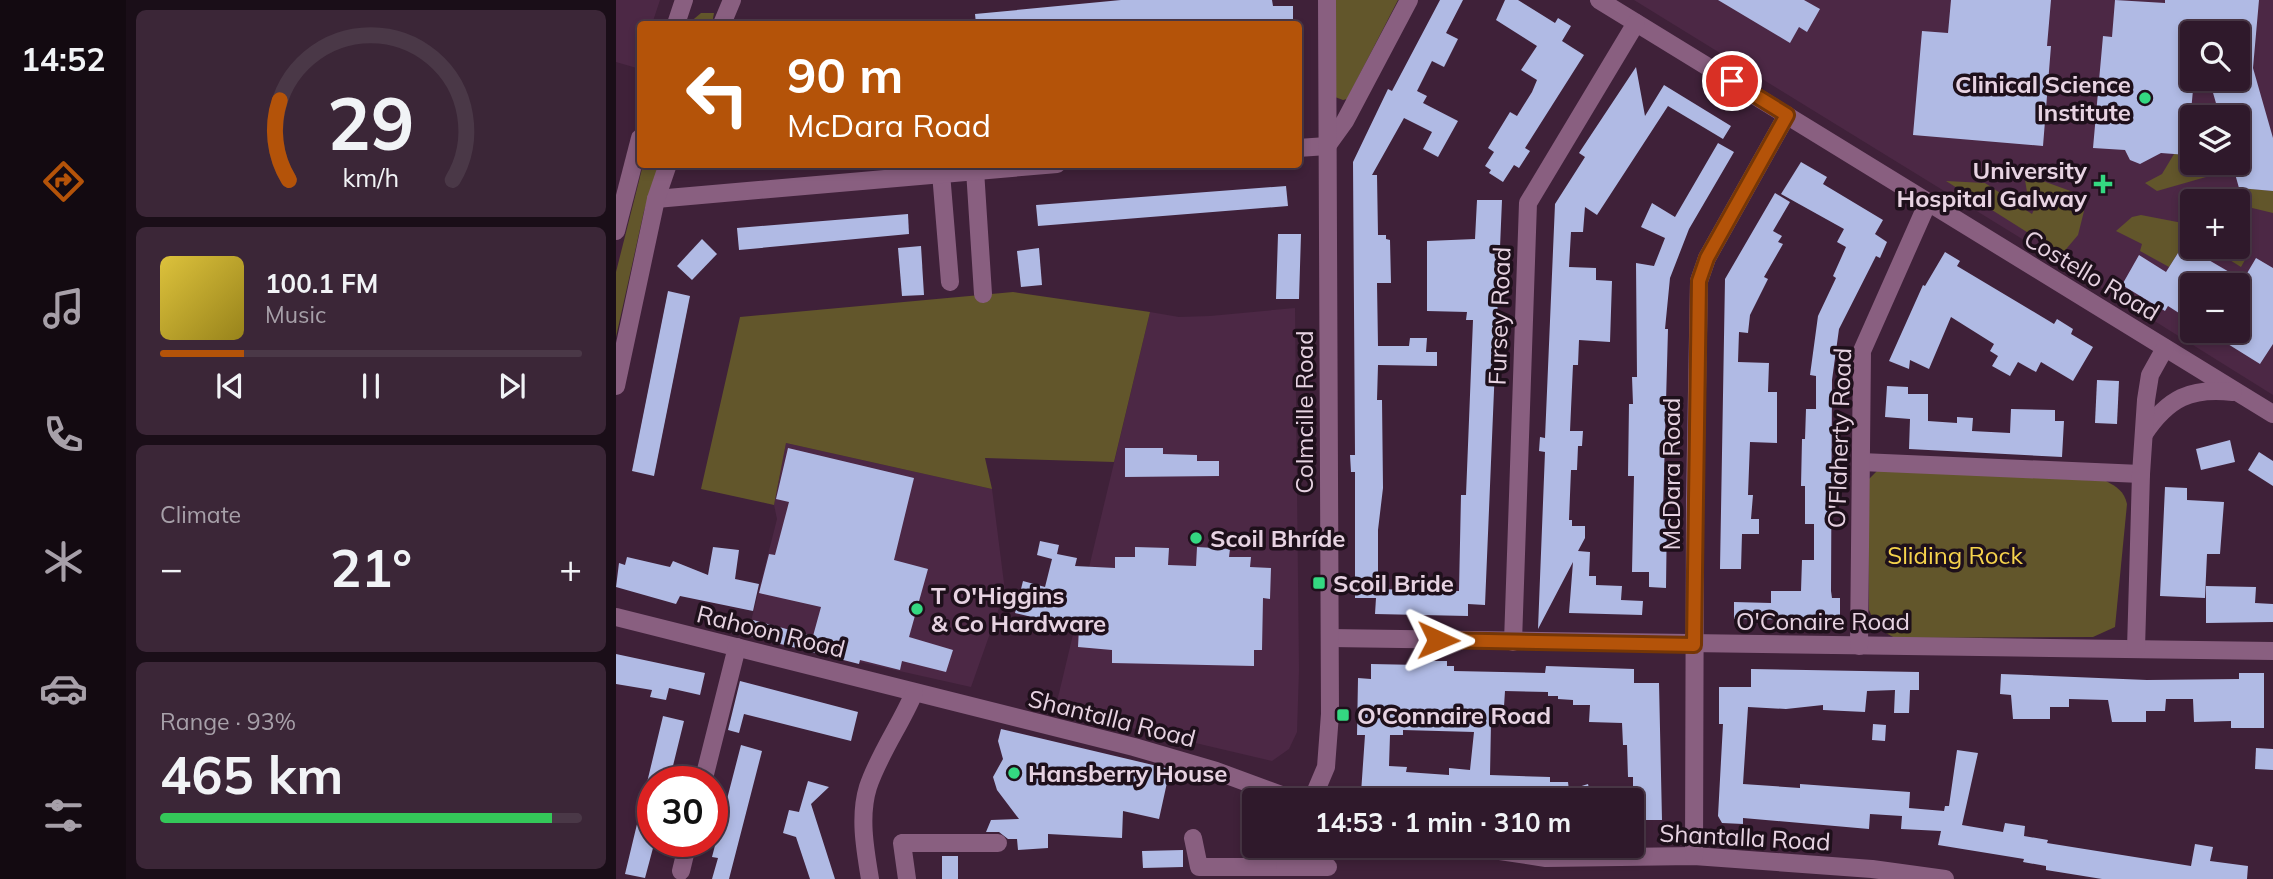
<!DOCTYPE html>
<html lang="en">
<head>
<meta charset="utf-8">
<style>
	:root { --surface:#2f192b; --page:#3b2637; --text:#f1f3f6; --muted:#a7a0a9; --line:#4a3847; --accent:#b45309 }
	body { margin:0; font-family:Mulish,sans-serif; background:var(--page); color:var(--text); height:100vh; display:flex; flex-direction:column; font-size:26px; white-space:nowrap }
	* { box-sizing:border-box; margin:0 }
	p { font-size:23px; color:var(--muted) }
	.icon { flex:none; width:38px; height:38px; fill:none; stroke:currentColor; stroke-width:2; stroke-linecap:round; stroke-linejoin:round }
	.map { position:relative; flex:1; overflow:hidden }
	.panel { display:flex; flex-direction:column; gap:10px; padding:10px; background:#1a0e18; width:490px }
	.panel>* { flex:none }
	.banner { position:absolute; left:21px; top:21px; width:665px; height:147px; border-radius:7px; box-shadow:0 4px 10px #0003,0 0 0 2px var(--line); background:#b45309; color:#fff; overflow:hidden }
	.buttons { position:absolute; left:1564px; top:21px; display:grid; gap:14px }
	.buttons a { display:grid; place-items:center; width:70px; height:70px; border-radius:7px; background:var(--surface); box-shadow:0 4px 10px #0003,0 0 0 2px var(--line); font-size:35px }
	.speed { position:absolute; left:21px; top:766px; display:flex; gap:14px; font-size:35px; font-weight:700; text-align:center }
	.speed>* { display:grid; place-content:center; width:91px; height:91px; border-radius:50%; background:var(--surface); box-shadow:0 4px 10px #0003,0 0 0 2px var(--line); line-height:1 }
	.speed .limit { border:10px solid #d22; background:#fff; color:#111 }
	.pin { position:absolute; display:grid; place-items:center; width:60px; height:60px; color:#fff; margin:-30px; border:4px solid #fff; border-radius:50%; box-shadow:0 2px 7px #0007 }
	.me { position:absolute; width:77px; margin:-38px; rotate:91deg; stroke-linejoin:round; filter:drop-shadow(0 0 5px #0008) }
	.turn { display:flex; align-items:center; gap:24px; height:147px; padding:0 35px; font-size:32px }
	.turn .icon { width:91px; height:91px; stroke-width:2.5 }
	.turn b { display:block; font-size:49px; line-height:60px }
	.big { font-size:52px; font-weight:700; line-height:1.1 }
	.panel .widget { flex:1; display:flex; flex-direction:column; justify-content:center; gap:10px; min-width:0; padding:0 24px; border-radius:10px; background:var(--page) }
	.panel .dial { align-items:center; gap:0 }
	.dial svg { height:182px; overflow:visible; fill:none; stroke:var(--line); stroke-width:7; stroke-linecap:round; text-anchor:middle }
	.dial text { fill:var(--text); stroke:none }
	.song { display:flex; align-items:center; gap:21px }
	.cover { width:84px; height:84px; border-radius:10px; background:linear-gradient(135deg,hsl(50 70% 55%),hsl(50 70% 35%)) }
	.played { height:7px; border-radius:4px; background:linear-gradient(90deg,var(--accent) 20%,var(--line) 20%) }
	.keys { display:flex; justify-content:space-around; direction:ltr }
	.heat { display:flex; justify-content:space-between; align-items:center; font-size:38px; direction:ltr }
	.charge { height:10px; border-radius:5px; background:linear-gradient(90deg,#34c759 93%,var(--line) 0) }
	.trip { position:absolute; left:626px; top:788px; width:402px; height:70px; border-radius:7px; background:var(--surface); box-shadow:0 4px 10px #0003,0 0 0 2px var(--line); font-weight:700; line-height:70px; text-align:center }
	main { display:flex; flex:1; min-height:0 }
	.tab-bar { display:flex; flex-direction:column; width:126px; justify-content:space-around; align-items:center; background:#130a11; color:var(--muted) }
	.tab-bar .icon { width:49px; height:49px }
	.tab-bar .selected { color:var(--accent) }
	.tab-bar b { font-size:32px; color:var(--text) }
	.map>svg:first-child { display:block }
	.built { fill:#4c2845; fill-rule:evenodd }
	.green { fill:#62562b }
	.building { fill:#b0bae4; fill-rule:evenodd }
	.lines { fill:none; stroke-linecap:round; stroke-linejoin:round }
	.minor { stroke:#895f80; stroke-width:18 }
	.route-casing { stroke:#753606; stroke-width:18 }
	.route { stroke:#b45309; stroke-width:12 }
	.poi-dot { fill:#34d881; stroke:#1e101b; stroke-width:2.5 }
	.labels { text-anchor:middle; dominant-baseline:central; stroke-width:7; stroke-linejoin:round; paint-order:stroke }
	.poi-label { font-size:24px; font-weight:bold; fill:#e7d3e2; stroke:#1e101b; text-anchor:start }
	.street-label { font-size:24px; fill:#e7d3e2; stroke:#1e101b }
	.park-label { font-size:24px; fill:#f6d34c; stroke:#1e101b }
</style>
</head>
<body>
<main>
<nav class="tab-bar">
<b>14:52</b>
<svg class="icon selected" aria-label="directions" viewBox="0 0 24 24"><path d="M12 3l9 9-9 9-9-9zM9 14v-3h6M13 9l2 2-2 2"/></svg>
<svg class="icon" aria-label="music" viewBox="0 0 24 24"><path d="M9 18V5l10-2v13"/><circle cx="6" cy="18" r="3"/><circle cx="16" cy="16" r="3"/></svg>
<svg class="icon" aria-label="phone" viewBox="0 0 24 24"><path d="M5 4h4l2 5-3 2q2 4 5 5l2-3 5 2v4C11 20 4 13 5 4z"/></svg>
<svg class="icon" aria-label="climate" viewBox="0 0 24 24"><path d="M12 3v18M4 7l16 10M4 17L20 7"/></svg>
<svg class="icon" aria-label="car" viewBox="0 0 24 24"><path d="M5 17H2v-5l4-1 3-4h7l3 4 3 1v5h-3M9 17h6M6 11h13"/><circle cx="7" cy="17" r="2"/><circle cx="17" cy="17" r="2"/></svg>
<svg class="icon" aria-label="filters" viewBox="0 0 24 24"><path d="M4 7h16M4 17h16"/><circle cx="9" cy="7" r="2"/><circle cx="15" cy="17" r="2"/></svg>
</nav>
<section class="panel">
<div class="widget dial"><svg viewBox="0 0 100 80">
<path d="M14 69A42 42 0 1 1 86 69"/>
<path d="M14 69A42 42 0 0 1 10 34" stroke="#b45309"/>
<text x="50" y="56" font-size="32" font-weight="700">29</text>
<text x="50" y="72" font-size="11">km/h</text>
</svg></div>
<div class="widget">
<div class="song"><i class="cover"></i><div><b>100.1 FM</b><p>Music</p></div></div>
<div class="played"></div>
<div class="keys"><svg class="icon" aria-label="previous" viewBox="0 0 24 24"><path d="M18 5L8 12l10 7zM5 5v14"/></svg><svg class="icon" aria-label="pause" viewBox="0 0 24 24"><path d="M8 5v14M16 5v14"/></svg><svg class="icon" aria-label="next" viewBox="0 0 24 24"><path d="M6 5l10 7-10 7zM19 5v14"/></svg></div>
</div>
<div class="widget"><p>Climate</p>
<div class="heat"><a>−</a><b class="big">21°</b><a>+</a></div>
</div>
<div class="widget"><p>Range · 93%</p><b class="big">465 km</b><div class="charge"></div></div>
</section>
<div class="map">
<svg width="1657" height="879" viewBox="0 0 1657 879">
	<rect width="100%" height="100%" fill="#3f2139"/>
	<g class="built">
		<polygon points="0,0 44,0 36,24 24,24 24,69 0,62"/>
		<path d="M1018 0H1657V395L1476 282ZM1577 33H1622V79H1577ZM1577 117H1622V163H1577ZM1577 201H1622V247H1577ZM1577 285H1622V331H1577Z"/>
		<polygon points="679,308 683,670 681,732 673,749 656,761 439,710 534,312 563,317 594,316"/>
		<polygon points="170,443 376,489 389,591 355,687 131,637 161,519 158,505"/>
	</g>
	<g class="green">
		<polygon points="718,0 782,0 731,99 727,100 719,97"/>
		<polygon points="85,13 98,13 96,24 72,24"/>
		<polygon points="1592,104 1595,117 1577,117 1577,163 1595,163 1590,164 1590,177 1541,191 1529,183 1546,174 1558,154 1571,155 1576,108"/>
		<polygon points="27,165 43,165 28,211 0,337 0,272"/>
		<polygon points="1408,174 1460,193 1468,211 1462,235 1446,254 1330,181 1369,183 1416,214 1423,198 1411,192"/>
		<polygon points="1626,188 1657,191 1657,213 1632,207"/>
		<polygon points="1525,215 1577,225 1577,247 1592,247 1584,256 1567,245 1553,267 1524,251 1526,244 1500,231 1516,217"/>
		<polygon points="1622,246 1634,251 1625,267 1593,247"/>
		<polygon points="397,292 534,312 498,462 369,458 376,489 170,443 158,505 85,489 124,317"/>
		<path d="M1262 470 1490 481C1501 487 1508 491 1511 504L1499 627 1477 637 1279 638 1261 628 1253 610 1252 480Z"/>
	</g>
	<g class="building">
		<polygon points="505,0 656,0 657,6 677,6 677,24 360,24 359,14"/>
		<polygon points="824,0 847,0 830,33 842,39 828,67 816,61 801,91 811,96 807,103 842,121 822,157 807,149 816,132 788,118 756,175 761,175 762,235 770,235 770,239 774,240 775,283 761,283 762,346 793,346 794,338 811,338 810,352 821,352 821,366 762,365 761,400 766,400 767,488 762,530 762,589 843,591 845,495 850,495 857,320 850,320 851,312 811,311 811,241 859,239 861,200 886,200 869,605 852,604 852,616 759,614 760,598 739,598 739,472 735,472 734,455 739,455 737,162 772,89 776,91"/>
		<polygon points="889,0 902,0 939,23 942,18 955,26 946,41 968,55 909,148 914,151 903,168 898,165 887,182 873,173 875,170 869,166 878,152 872,148 894,112 901,116 916,92 921,80 905,70 921,46 880,20"/>
		<polygon points="1102,0 1188,0 1204,9 1191,32 1183,27 1174,43"/>
		<polygon points="1335,0 1435,0 1431,46 1435,46 1427,146 1297,135 1306,31 1332,33"/>
		<polygon points="1499,0 1549,3 1549,0 1643,0 1637,68 1657,138 1657,191 1623,188 1616,163 1622,163 1622,117 1604,117 1593,79 1622,79 1622,33 1577,33 1578,79 1571,155 1545,153 1524,164 1514,160 1509,150 1477,148 1487,36 1496,37"/>
		<polygon points="1020,67 1029,116 1048,85 1115,126 1107,139 1052,106 981,215 969,207 967,232 955,232 953,267 980,268 980,280 996,281 994,342 963,340 962,365 957,365 954,431 967,431 966,446 962,446 961,470 955,470 953,520 956,520 956,526 969,526 969,538 962,551 974,552 973,576 980,576 980,585 1006,586 1005,600 1027,601 1026,615 953,613 957,562 922,629 929,452 923,451 924,437 929,438 939,204 969,157 963,153"/>
		<polygon points="1102,143 1118,152 1073,229 1054,278 1049,329 1052,329 1047,511 1051,511 1050,588 1033,587 1033,572 1016,572 1018,476 1012,476 1013,404 1017,404 1016,377 1021,377 1020,263 1038,266 1049,238 1025,227 1036,203 1059,217"/>
		<polygon points="1185,162 1211,177 1207,184 1267,220 1259,234 1271,242 1264,258 1260,256 1223,329 1216,380 1215,591 1216,598 1224,598 1224,620 1118,619 1118,602 1155,603 1155,591 1185,591 1186,560 1198,560 1198,524 1189,524 1189,486 1185,486 1186,439 1189,439 1190,409 1200,409 1200,376 1194,375 1202,316 1220,278 1217,276 1230,247 1221,242 1228,229 1165,194"/>
		<polygon points="670,186 672,206 422,226 420,205"/>
		<polygon points="1159,193 1174,202 1157,231 1166,236 1162,242 1167,244 1148,277 1152,279 1134,315 1132,333 1123,332 1122,362 1153,363 1152,392 1161,392 1161,443 1134,442 1132,495 1137,495 1135,519 1143,519 1143,534 1126,534 1125,569 1104,569 1109,279"/>
		<polygon points="292,214 293,234 123,250 121,228"/>
		<polygon points="662,234 685,234 683,299 660,299"/>
		<polygon points="86,239 101,254 76,280 61,266"/>
		<polygon points="1567,245 1627,280 1640,258 1657,268 1657,344 1644,364 1591,331 1622,331 1622,285 1577,285 1577,322 1552,306 1549,311 1506,285 1523,255 1550,272"/>
		<polygon points="305,246 308,295 286,296 282,248"/>
		<polygon points="423,248 426,285 405,287 401,251"/>
		<polygon points="1329,252 1344,261 1341,266 1438,324 1441,319 1457,329 1455,334 1477,347 1457,381 1425,362 1420,372 1402,362 1394,376 1376,366 1382,356 1374,351 1378,344 1335,317 1313,369 1294,360 1293,369 1273,361 1307,285 1309,286"/>
		<polygon points="52,291 74,296 38,476 16,471"/>
		<polygon points="1481,380 1503,381 1501,424 1479,423"/>
		<polygon points="1271,386 1292,387 1292,394 1312,394 1312,421 1341,423 1341,417 1357,418 1356,431 1394,433 1395,409 1439,410 1439,421 1448,421 1446,457 1293,449 1294,419 1269,417"/>
		<polygon points="1614,440 1619,462 1585,470 1580,449"/>
		<polygon points="172,448 298,478 278,560 312,569 293,637 337,650 330,672 286,661 284,670 244,660 243,664 133,636 137,620 197,636 205,607 143,593 153,554 159,555 173,502 160,499"/>
		<polygon points="509,448 547,448 547,454 581,455 581,461 603,461 603,476 509,477"/>
		<polygon points="1643,452 1657,461 1657,486 1632,470"/>
		<polygon points="1549,487 1571,488 1571,500 1608,502 1604,554 1591,554 1589,598 1544,596"/>
		<polygon points="424,541 443,545 441,554 461,558 459,566 499,568 499,557 519,557 519,547 553,548 552,565 580,566 581,547 614,549 613,557 635,557 634,567 655,568 654,599 647,598 646,650 638,650 638,666 496,663 496,650 462,647 463,628 399,613 407,581 429,587 436,559 421,555"/>
		<polygon points="97,547 123,550 119,579 143,584 137,611 64,596 60,604 0,587 3,563 9,565 11,557 54,567 57,561 92,575"/>
		<polygon points="1590,586 1640,587 1639,603 1657,604 1657,622 1590,623"/>
		<polygon points="0,654 89,673 84,695 53,688 50,700 34,697 36,690 0,684"/>
		<path d="M805 661H831V666H838V671L929 673 930 666 1018 669V683H1043L1046 820H1017V777H1012L1011 745H1007L1006 723 973 722 974 705H957V700L942 699V696H932V692L889 691 887 722H875L874 775 934 777V782H952L953 790 972 784 976 800H820L745 793 749 735H741L742 678 755 679V664L804 665ZM787 730 858 732 854 770 833 768V775L790 772 791 767 773 766 774 735H787Z"/>
		<polygon points="1135,669 1303,672 1303,690 1294,690 1293,713 1278,713 1279,690 1251,691 1249,712 1207,710 1207,705 1170,709 1132,707 1127,784 1184,788 1184,784 1294,792 1293,808 1328,811 1329,806 1333,806 1341,750 1362,753 1346,825 1387,832 1389,823 1409,826 1408,836 1432,840 1431,843 1575,866 1579,844 1597,847 1594,861 1632,866 1631,879 1486,879 1430,870 1430,866 1407,862 1408,859 1322,845 1325,831 1285,829 1286,816 1254,814 1253,829 1127,818 1127,824 1106,823 1102,816 1107,724 1103,724 1103,687 1135,687"/>
		<polygon points="1623,673 1648,673 1648,728 1615,728 1615,721 1578,722 1577,699 1550,699 1549,711 1530,711 1530,722 1496,722 1492,700 1453,699 1453,707 1434,707 1434,719 1397,719 1395,695 1384,694 1385,674 1531,680 1623,679"/>
		<polygon points="124,681 242,712 235,741 128,714 123,733 112,730"/>
		<polygon points="47,716 68,721 53,782 37,782 37,848 29,878 9,874"/>
		<polygon points="1257,724 1270,725 1269,741 1256,740"/>
		<polygon points="385,729 554,769 543,819 507,811 506,838 432,834 432,848 402,850 401,839 392,839 383,832 370,832 375,820 403,819 381,790 377,777 387,759 382,741"/>
		<polygon points="125,745 146,751 113,879 96,879 102,858 96,857"/>
		<polygon points="1640,748 1657,749 1657,770 1639,769"/>
		<polygon points="192,781 213,787 195,804 219,879 194,879 180,837 167,833 173,810 183,812"/>
		<polygon points="567,850 567,867 527,868 526,851"/>
		<rect x="326" y="856" width="16" height="23"/>
	</g>
	<g class="lines">
		<g class="minor">
			<polyline points="983,0 1657,414"/>
			<polyline points="60,24 68,0"/>
			<polyline points="106,24 116,0"/>
			<polyline points="682,148 711,146 729,121 793,0"/>
			<polyline points="359,170 367,294"/>
			<polyline points="325,173 334,282"/>
			<polyline points="40,199 441,164"/>
			<polyline points="0,231 24,138"/>
			<polyline points="0,386 40,199 52,164"/>
			<path d="M1528 434C1552 398 1575 387 1617 392"/>
			<polyline points="1245,462 1525,474"/>
			<polyline points="0,617 518,747 600,771 679,800"/>
			<polyline points="714,638 1657,651"/>
			<polyline points="897,642 912,203 1020,23"/>
			<polyline points="1243,646 1246,351 1312,202"/>
			<polyline points="1520,649 1525,474 1530,400 1534,375 1549,348"/>
			<polyline points="87,782 121,647"/>
			<polyline points="696,800 710,767 714,714 711,0"/>
			<polyline points="577,838 583,867 712,867"/>
			<polyline points="843,845 930,858 1078,856 1256,869 1329,879"/>
			<polyline points="1078,856 1079,500 1083,281 1091,258 1171,115"/>
			<polyline points="669,865 676,845"/>
			<polyline points="65,871 72,842"/>
			<path d="M254 879C249 849 243 816 252 787 263 754 285 724 298 693"/>
			<polyline points="291,879 286,843 382,843"/>
		</g>
	</g>
	<g class="lines">
		<g class="route-casing">
			<polyline id="route" points="822,640 1078,645 1083,281 1091,258 1171,115 1116,81"/>
		</g>
		<use href="#route" class="route"/>
	</g>
	<g class="poi-dot">
		<circle cx="1529" cy="98" r="7"/>
		<path d="M1483.5 173.5h7v7h7v7h-7v7h-7v-7h-7v-7h7z"/>
		<circle cx="580" cy="538" r="7"/>
		<rect x="696" y="576" width="14" height="14" rx="3.5"/>
		<circle cx="301" cy="609" r="7"/>
		<rect x="720" y="708" width="14" height="14" rx="3.5"/>
		<circle cx="398" cy="773" r="7"/>
	</g>
	<g class="labels">
		<g class="poi-label">
			<text x="1515" y="84" text-anchor="end">Clinical Science<tspan x="1515" dy="28">Institute</tspan></text>
			<text x="1471" y="170" text-anchor="end">University<tspan x="1471" dy="28">Hospital Galway</tspan></text>
			<text x="594" y="538">Scoil Bhríde</text>
			<text x="717" y="583">Scoil Bride</text>
			<text x="315" y="595">T O'Higgins<tspan x="315" dy="28">&amp; Co Hardware</tspan></text>
			<text x="741" y="715">O'Connaire Road</text>
			<text x="412" y="773">Hansberry House</text>
		</g>
		<g class="street-label">
			<text transform="translate(1476 275) rotate(31)">Costello Road</text>
			<text transform="translate(883 316) rotate(-88)">Fursey Road</text>
			<text transform="translate(688 412) rotate(-90)">Colmcille Road</text>
			<text transform="translate(1223 438) rotate(-88)">O'Flaherty Road</text>
			<text transform="translate(1055 474) rotate(-90)">McDara Road</text>
			<text x="1207" y="621">O'Conaire Road</text>
			<text transform="translate(155 631) rotate(14)">Rahoon Road</text>
			<text transform="translate(496 718) rotate(14)">Shantalla Road</text>
			<text transform="translate(1129 837) rotate(3)">Shantalla Road</text>
		</g>
		<g class="park-label">
			<text x="1339" y="555">Sliding Rock</text>
		</g>
	</g>
</svg>
<div class="buttons">
<a><svg class="icon" aria-label="search" viewBox="0 0 24 24"><circle cx="10" cy="10" r="6"/><path d="M15 15l6 6"/></svg></a>
<a><svg class="icon" aria-label="layers" viewBox="0 0 24 24"><path d="M12 4l9 5-9 5-9-5zM3 14l9 5 9-5"/></svg></a>
<a>+</a>
<a>−</a>
</div>
<div class="speed"><div class="limit">30</div></div>
<div class="pin" style="left:1116px;top:81px;background:#d93025"><svg class="icon" aria-label="arrive" viewBox="0 0 24 24"><path d="M6 21V4h12l-3 4 3 4H6"/></svg></div>
<svg class="me" style="left:822px;top:640px" viewBox="-20 -20 40 40"><path d="M0-17L14 15 0 8-14 15z" fill="#b45309" stroke="#fff" stroke-width="4"/></svg>
<div class="trip">14:53 · 1 min · 310 m</div>
<div class="banner">
<div class="turn"><svg class="icon" aria-label="left" viewBox="0 0 24 24"><path d="M17 20v-9H6M10 6l-5 5 5 5"/></svg><div><b>90 m</b>McDara Road</div></div>
</div>
</div>
</main>
</body>
</html>
